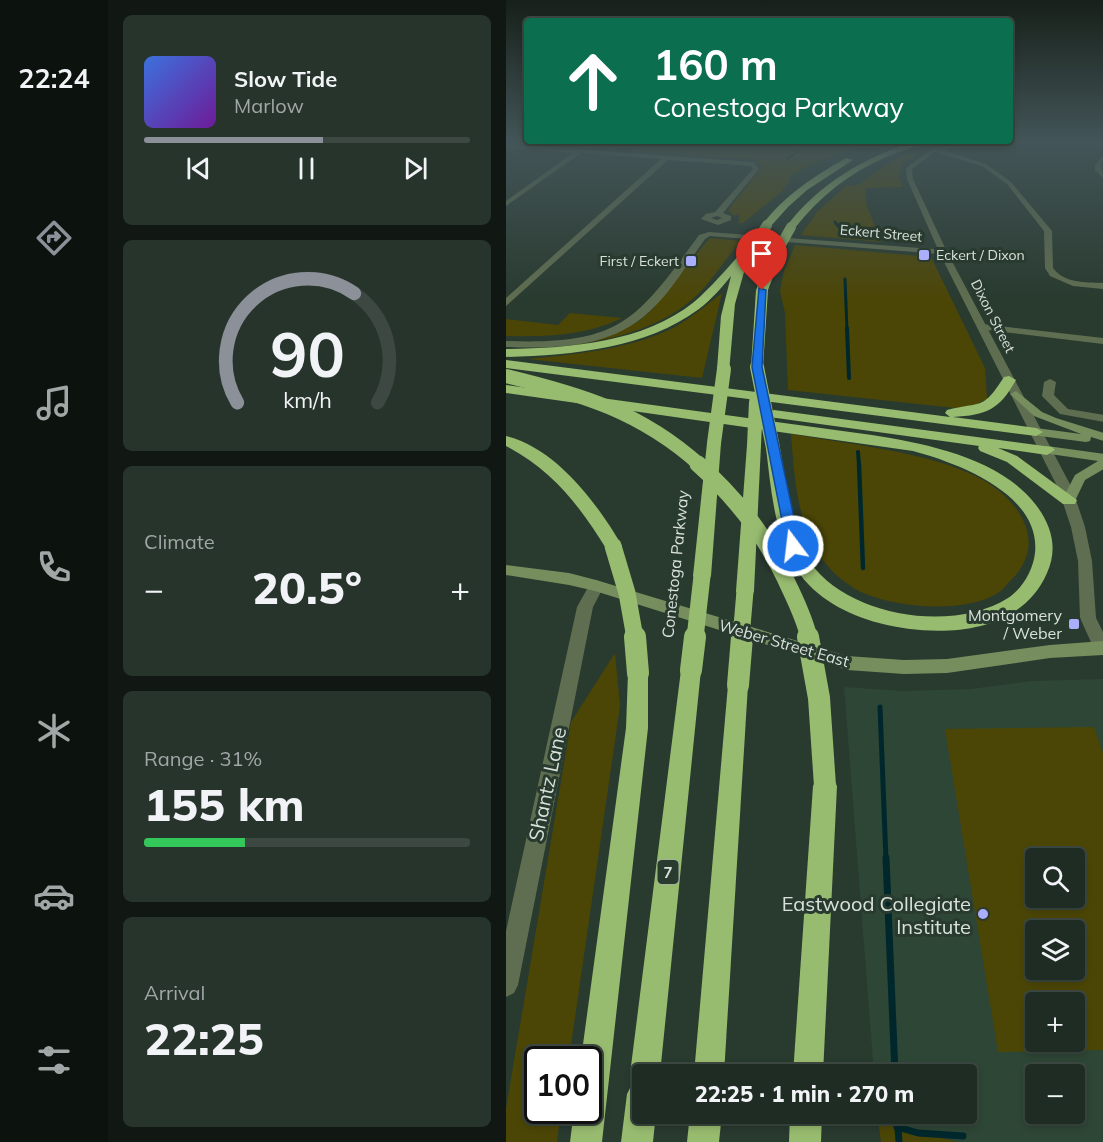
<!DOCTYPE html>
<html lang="en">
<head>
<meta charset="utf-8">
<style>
	:root { --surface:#1f2c23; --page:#27342b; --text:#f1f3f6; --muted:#a1a7a6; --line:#3c4841; --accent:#8c9099 }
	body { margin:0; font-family:Mulish,sans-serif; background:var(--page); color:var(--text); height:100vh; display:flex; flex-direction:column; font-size:22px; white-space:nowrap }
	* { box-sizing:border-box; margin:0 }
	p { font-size:20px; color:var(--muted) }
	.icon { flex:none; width:33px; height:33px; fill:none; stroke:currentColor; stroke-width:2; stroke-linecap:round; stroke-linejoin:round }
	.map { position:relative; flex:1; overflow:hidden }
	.drawer { display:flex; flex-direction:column; gap:15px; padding:15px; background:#111813; width:398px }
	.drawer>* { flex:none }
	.guide { position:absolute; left:18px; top:18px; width:489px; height:126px; border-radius:6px; box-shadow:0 3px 9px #0003,0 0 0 2px var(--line); background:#0b6e4f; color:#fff; overflow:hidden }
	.fabs { position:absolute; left:519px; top:848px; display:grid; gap:12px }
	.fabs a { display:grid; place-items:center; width:60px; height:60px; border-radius:6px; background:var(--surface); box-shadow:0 3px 9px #0003,0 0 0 2px var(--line); font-size:30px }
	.speed { position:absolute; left:18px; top:1046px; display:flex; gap:12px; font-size:30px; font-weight:700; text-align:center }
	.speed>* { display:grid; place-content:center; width:78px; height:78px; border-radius:50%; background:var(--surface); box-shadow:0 3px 9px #0003,0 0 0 2px var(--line); line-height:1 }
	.speed .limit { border:3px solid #111; border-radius:9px; background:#fff; color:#111 }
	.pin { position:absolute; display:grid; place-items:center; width:51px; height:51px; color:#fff; margin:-62px -26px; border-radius:50% 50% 50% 0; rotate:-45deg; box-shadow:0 0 6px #0007 }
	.pin .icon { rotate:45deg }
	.me { position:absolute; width:66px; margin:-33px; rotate:345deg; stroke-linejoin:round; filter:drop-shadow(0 0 4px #0008) }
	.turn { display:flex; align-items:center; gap:21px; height:126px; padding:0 30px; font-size:27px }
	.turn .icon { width:78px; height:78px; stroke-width:2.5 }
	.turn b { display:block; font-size:42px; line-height:51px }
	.big { font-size:45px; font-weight:800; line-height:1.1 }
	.drawer .tile { flex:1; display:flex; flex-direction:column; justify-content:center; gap:9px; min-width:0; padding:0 21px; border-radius:9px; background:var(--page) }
	.drawer .dial { align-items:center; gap:0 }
	.dial svg { height:156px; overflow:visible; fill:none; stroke:var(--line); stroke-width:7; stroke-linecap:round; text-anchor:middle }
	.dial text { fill:var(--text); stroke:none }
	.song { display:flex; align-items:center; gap:18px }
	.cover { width:72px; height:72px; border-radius:9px; background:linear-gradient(135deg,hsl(220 70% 55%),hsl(280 70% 35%)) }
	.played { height:6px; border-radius:3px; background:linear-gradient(90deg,var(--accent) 55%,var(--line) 55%) }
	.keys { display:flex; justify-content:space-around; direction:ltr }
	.heat { display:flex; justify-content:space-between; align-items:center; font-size:33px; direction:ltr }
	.charge { height:9px; border-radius:4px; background:linear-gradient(90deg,#34c759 31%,var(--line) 0) }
	.trip { position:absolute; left:126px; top:1064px; width:345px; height:60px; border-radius:6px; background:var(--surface); box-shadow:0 3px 9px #0003,0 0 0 2px var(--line); font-weight:800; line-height:60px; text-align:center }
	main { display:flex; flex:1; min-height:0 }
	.tab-bar { display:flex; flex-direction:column; width:108px; justify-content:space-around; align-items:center; background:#0c120e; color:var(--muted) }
	.tab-bar .icon { width:42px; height:42px }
	.tab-bar .active { color:var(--accent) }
	.tab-bar b { font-size:27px; color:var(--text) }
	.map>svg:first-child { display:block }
	.built { fill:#2e4636; fill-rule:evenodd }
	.green { fill:#4c4606; fill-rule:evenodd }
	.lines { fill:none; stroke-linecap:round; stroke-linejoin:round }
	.stream-far5 { stroke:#00282c; stroke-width:2 }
	.stream-far4 { stroke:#00282c; stroke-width:3 }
	.stream-far3 { stroke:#00282c; stroke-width:4 }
	.stream-far2 { stroke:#00282c; stroke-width:4.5 }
	.stream-far1 { stroke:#00282c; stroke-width:5 }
	.stream { stroke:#00282c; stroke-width:7 }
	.minor { fill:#5f6e50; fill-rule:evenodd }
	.tertiary { fill:#5f6e50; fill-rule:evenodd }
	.secondary { fill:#768d5d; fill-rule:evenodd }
	.motorway { fill:#97bb6f; fill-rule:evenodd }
	.motorway-bridge-far3 { stroke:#97bb6f; stroke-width:10 }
	.motorway-bridge-far2 { stroke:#97bb6f; stroke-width:14 }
	.motorway-bridge-far1 { stroke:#97bb6f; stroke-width:17 }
	.motorway-bridge { stroke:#97bb6f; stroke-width:22 }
	.route { fill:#1a73e8; stroke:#114b97; stroke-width:1.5 }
	.poi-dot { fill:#abaffb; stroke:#293a2f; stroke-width:2 }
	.labels { text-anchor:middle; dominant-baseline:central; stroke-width:6; stroke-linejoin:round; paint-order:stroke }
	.far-street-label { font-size:14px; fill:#d8e2db; stroke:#293a2f }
	.far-poi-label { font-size:14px; fill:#d8e2db; stroke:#293a2f; text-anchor:start }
	.shield { fill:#293a2f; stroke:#a4b0a7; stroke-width:1.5 }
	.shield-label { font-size:15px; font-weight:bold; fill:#d8e2db }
	.street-label { font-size:16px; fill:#d8e2db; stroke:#293a2f }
	.poi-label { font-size:16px; fill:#d8e2db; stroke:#293a2f; text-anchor:end }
	.near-street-label { font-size:20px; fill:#d8e2db; stroke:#293a2f }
	.near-poi-label { font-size:20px; fill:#d8e2db; stroke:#293a2f; text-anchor:end }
</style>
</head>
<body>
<main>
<nav class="tab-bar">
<b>22:24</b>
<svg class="icon active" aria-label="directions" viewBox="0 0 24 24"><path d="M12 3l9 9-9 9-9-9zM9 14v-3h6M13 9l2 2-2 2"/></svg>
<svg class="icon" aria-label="music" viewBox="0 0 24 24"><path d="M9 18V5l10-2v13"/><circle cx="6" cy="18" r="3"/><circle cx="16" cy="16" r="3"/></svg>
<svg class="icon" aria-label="phone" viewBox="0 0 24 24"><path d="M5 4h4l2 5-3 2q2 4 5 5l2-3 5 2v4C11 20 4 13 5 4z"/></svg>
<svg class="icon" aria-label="climate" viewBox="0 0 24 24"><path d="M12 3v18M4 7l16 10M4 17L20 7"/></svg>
<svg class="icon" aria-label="car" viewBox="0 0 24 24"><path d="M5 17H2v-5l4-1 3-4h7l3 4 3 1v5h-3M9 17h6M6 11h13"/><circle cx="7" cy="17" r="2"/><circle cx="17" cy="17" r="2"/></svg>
<svg class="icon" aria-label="filters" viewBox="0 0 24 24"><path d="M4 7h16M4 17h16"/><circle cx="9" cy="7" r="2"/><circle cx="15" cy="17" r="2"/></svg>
</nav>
<section class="drawer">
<div class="tile">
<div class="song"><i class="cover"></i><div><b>Slow Tide</b><p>Marlow</p></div></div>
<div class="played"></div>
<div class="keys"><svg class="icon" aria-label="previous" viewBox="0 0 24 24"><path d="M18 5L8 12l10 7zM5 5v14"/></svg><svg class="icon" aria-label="pause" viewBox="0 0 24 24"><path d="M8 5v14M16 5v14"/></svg><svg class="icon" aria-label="next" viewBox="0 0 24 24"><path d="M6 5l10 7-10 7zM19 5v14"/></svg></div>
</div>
<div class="tile dial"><svg viewBox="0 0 100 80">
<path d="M14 69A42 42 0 1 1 86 69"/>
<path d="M14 69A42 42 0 0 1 74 13" stroke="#8c9099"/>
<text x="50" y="56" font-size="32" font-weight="700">90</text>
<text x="50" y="72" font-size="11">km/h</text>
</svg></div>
<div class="tile"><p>Climate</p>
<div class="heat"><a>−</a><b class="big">20.5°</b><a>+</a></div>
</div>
<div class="tile"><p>Range · 31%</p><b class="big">155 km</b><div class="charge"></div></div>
<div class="tile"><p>Arrival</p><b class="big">22:25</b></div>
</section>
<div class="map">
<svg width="598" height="1142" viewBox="0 0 598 1142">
	<rect width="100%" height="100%" fill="#293a2f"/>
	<path class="built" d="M597 679V1142H451L372 1120 371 1113H460V1074H368L338 687 397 691 465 689 525 681ZM530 858H568V897H530ZM530 930H568V969H530ZM530 1002H568V1041H530ZM530 1074H568V1113H530Z"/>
	<g class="green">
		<polygon points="140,141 365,141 299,168 283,177 285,179 275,192 237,223 232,223 234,216 230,214 229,217 222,210 256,167 250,161 254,160 127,151"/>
		<polygon points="434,141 452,141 415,151 396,164 393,176 397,187 359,188 361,206 375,242 295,235 311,212 341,185 350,186 388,160"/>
		<path d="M204 238 235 241C221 256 211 274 197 289 163 326 111 339 62 346L104 335 133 321 147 309 180 265H185L188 261 185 260Z"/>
		<polygon points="289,245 425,257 479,368 481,399 465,407 449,408 282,390 279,313 274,291 278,271"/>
		<path d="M216 293 196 378 22 359C69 354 119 350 163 330 182 321 199 306 216 293Z"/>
		<path d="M64 313 116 318C79 336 40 337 0 336V319L52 325Z"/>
		<path d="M285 434C341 444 435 453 482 483 518 506 540 546 505 580 501 584 497 590 492 593 458 614 391 608 355 592 335 582 317 564 307 545 290 511 288 471 285 434Z"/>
		<polygon points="109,653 114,706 63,1059 32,1059 32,1110 55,1110 51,1142 0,1142 0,1109 65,722"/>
		<path d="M588 727 598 756 597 1050 492 1052 439 729ZM530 858H568V897H530ZM530 930H568V969H530ZM530 1002H568V1041H530Z"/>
		<polygon points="372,1120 451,1142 375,1142"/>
	</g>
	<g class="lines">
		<g class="stream-far5">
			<polyline points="281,159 308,141"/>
			<polyline points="329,222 331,224"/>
		</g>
		<g class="stream-far4">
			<polyline points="329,222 337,232"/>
			<polyline points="339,279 341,330"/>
		</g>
		<g class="stream-far3">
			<polyline points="341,328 343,378"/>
			<polyline points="352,452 353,465"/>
		</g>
		<polyline class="stream-far2" points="353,464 357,568"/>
		<polyline class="stream-far1" points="374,707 380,860"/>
		<g class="stream">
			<polyline points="380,858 389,1074"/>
			<polyline points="391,1113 393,1142"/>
			<polyline points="391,1127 412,1133 457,1136"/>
		</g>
		<g class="minor">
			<path d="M467 141H480L436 150 480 164 505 182 546 231 547 268C559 284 580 282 598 283V289L567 286 544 276 539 268 538 231 501 184 476 166 429 152 406 169 407 179 441 252 434 254 401 179 400 168 426 149Z"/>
			<path d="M0 144 248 162 253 169 217 213 225 216V220L212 225 195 219 200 214 209 212 247 169 245 166 162 160 0 306V298L155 159 75 153 0 206V201L67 153 0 148ZM211 216 216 218 211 220 205 218Z"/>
			<polygon points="598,155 595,165 598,179 589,170 589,165"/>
			<polygon points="476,324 598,338 598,344 472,329 471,327"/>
			<polygon points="544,379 550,382 548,395 562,409 598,415 598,422 554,414 536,396 538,382"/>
			<polygon points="90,580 95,582 98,586 87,607 12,985 8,993 0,997 0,931 71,607 85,582"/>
		</g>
		<path class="tertiary" d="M203 232 440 250 566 488 579 527 586 561 590 618 598 634V654L590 653 574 618 572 561 565 527 552 488 434 254 204 236 199 239C181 264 166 291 143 312 105 348 49 349 0 347V341C113 345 130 322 193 235Z"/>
		<g class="secondary">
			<polygon points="510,391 536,412 550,418 598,433 598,441 585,437 584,441 580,442 526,435 524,432 530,428 575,434 528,416 504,394"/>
			<polygon points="541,446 598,454 598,469 579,480 568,503 563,504 556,500 569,475 592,461 537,453 535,450 537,447"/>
			<polygon points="0,565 63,573 90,580 341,656 398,660 441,659 544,645 598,641 598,655 544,658 441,673 398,674 341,670 89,591 63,585 0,575"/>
		</g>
		<g class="motorway">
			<path d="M409 141H420C409 148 393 151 380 157 343 173 313 197 288 229L280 227C313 183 358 158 409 141Z"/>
			<path d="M340 158 347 160 301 190 282 207 264 227H258L256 225C278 196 308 176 340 158Z"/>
			<path d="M242 246 251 248 237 262 240 265 229 304 223 372H213L211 369 215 316 225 276C216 287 206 299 193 309 139 349 66 355 0 357V349C63 348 137 343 188 302 208 285 224 264 242 246Z"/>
			<polygon points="272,247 277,250 262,290 257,367 251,371 245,367 250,290 267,250"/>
			<path d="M0 360 444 417 439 413 441 410C476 401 476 411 498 377L503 376 510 380C493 410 481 415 447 417L530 428 537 432 530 436 0 368Z"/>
			<path d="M0 385 366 435C422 444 494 458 530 505 546 526 552 549 541 573 514 636 431 638 373 623 342 615 309 598 291 570 268 534 265 489 260 448L262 445H272L274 448C281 484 282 530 304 562 342 617 447 633 502 598 517 588 527 570 529 553 535 494 452 463 407 451L0 393Z"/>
			<polygon points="268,410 546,447 549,450 541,455 492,448 511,456 571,500 569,504 557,504 501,462 474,451 472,448 473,446 263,417 261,414"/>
			<path d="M0 436C50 448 92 504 116 546L113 550H101C74 506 47 471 0 446Z"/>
			<polygon points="208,439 215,443 205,576 202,581 196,583 190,581 187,576 201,443"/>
			<polygon points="248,441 255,445 248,591 246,596 239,598 232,596 230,591 241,445"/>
			<polygon points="185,662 192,664 195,670 154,1074 136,1074 136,1113 150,1113 147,1142 115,1142 121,1094 127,1082 124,1074 175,670 178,664"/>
			<polygon points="132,665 139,667 142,673 142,728 96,1142 64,1142 68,1110 82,1110 82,1059 75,1059 120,728 122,673 125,667"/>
			<polygon points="232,676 239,679 242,685 218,1074 188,1074 222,685 225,679"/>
			<polygon points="319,775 327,778 331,786 317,1074 287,1074 307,786 311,778"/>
			<polygon points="184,1113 216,1113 213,1142 181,1142"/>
			<polygon points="284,1113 316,1113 315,1142 283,1142"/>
		</g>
		<g class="motorway-bridge-far3">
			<polyline points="246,248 261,225"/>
			<polyline points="272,250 285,227"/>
		</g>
		<g class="motorway-bridge-far2">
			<polyline points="251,367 267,448"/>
			<path d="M0 376C75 394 135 412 194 465"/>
			<polyline points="208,443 218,369"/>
			<polyline points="248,445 250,402"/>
		</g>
		<g class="motorway-bridge-far1">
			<path d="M192 464C229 497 258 533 279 578 288 598 298 616 303 638"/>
			<polyline points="107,546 121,593 129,638"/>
			<polyline points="189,638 196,576"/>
			<polyline points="235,638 239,591"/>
		</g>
		<g class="motorway-bridge">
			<polyline points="129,637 132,673"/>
			<polyline points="302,637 313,698 319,786"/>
			<polyline points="185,670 189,637"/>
			<polyline points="232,685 236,637"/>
		</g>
	</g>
	<linearGradient id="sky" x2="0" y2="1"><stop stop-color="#17201a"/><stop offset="0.47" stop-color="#435558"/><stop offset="1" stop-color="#435558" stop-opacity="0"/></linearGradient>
	<rect width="598" height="300" fill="url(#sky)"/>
	<polygon class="route" points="253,288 260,290 256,367 294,546 287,550 281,546 246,367"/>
	<g class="poi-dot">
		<rect x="412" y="249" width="12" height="12" rx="3"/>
		<rect x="179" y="255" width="12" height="12" rx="3"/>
		<rect x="562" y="618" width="12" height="12" rx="3"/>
		<circle cx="477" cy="914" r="6"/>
	</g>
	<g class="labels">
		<g class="far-street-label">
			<text transform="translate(375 233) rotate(5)">Eckert Street</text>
			<text transform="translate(487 316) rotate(63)">Dixon Street</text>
		</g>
		<g class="far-poi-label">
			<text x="430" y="255">Eckert / Dixon</text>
			<text x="173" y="261" text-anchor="end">First / Eckert</text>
		</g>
		<rect class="shield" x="151.5" y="860" width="21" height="24" rx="4.5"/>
		<g class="shield-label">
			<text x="162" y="872">7</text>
		</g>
		<g class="street-label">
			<text transform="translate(169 564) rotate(-84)">Conestoga Parkway</text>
			<text transform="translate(278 643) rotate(16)">Weber Street East</text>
		</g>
		<g class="poi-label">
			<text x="556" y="615">Montgomery<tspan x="556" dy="18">/ Weber</tspan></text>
		</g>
		<g class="near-street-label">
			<text transform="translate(41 784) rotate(-78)">Shantz Lane</text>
		</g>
		<g class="near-poi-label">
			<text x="465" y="903">Eastwood Collegiate<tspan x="465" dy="23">Institute</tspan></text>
		</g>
	</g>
</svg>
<div class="fabs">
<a><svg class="icon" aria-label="search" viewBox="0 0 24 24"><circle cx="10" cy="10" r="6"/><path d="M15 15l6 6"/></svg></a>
<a><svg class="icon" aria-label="layers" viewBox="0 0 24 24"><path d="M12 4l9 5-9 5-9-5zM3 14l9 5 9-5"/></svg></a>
<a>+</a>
<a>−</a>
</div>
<div class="speed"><div class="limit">100</div></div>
<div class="pin" style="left:256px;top:290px;background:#d93025"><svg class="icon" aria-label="arrive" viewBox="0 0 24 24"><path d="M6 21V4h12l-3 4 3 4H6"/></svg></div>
<svg class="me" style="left:287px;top:546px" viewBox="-20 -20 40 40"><circle r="17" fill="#1a73e8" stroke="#fff" stroke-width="3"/><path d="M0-11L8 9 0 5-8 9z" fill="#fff"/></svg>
<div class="trip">22:25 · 1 min · 270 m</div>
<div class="guide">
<div class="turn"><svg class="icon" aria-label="ahead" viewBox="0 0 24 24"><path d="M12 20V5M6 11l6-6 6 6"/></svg><div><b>160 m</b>Conestoga Parkway</div></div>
</div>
</div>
</main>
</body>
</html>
